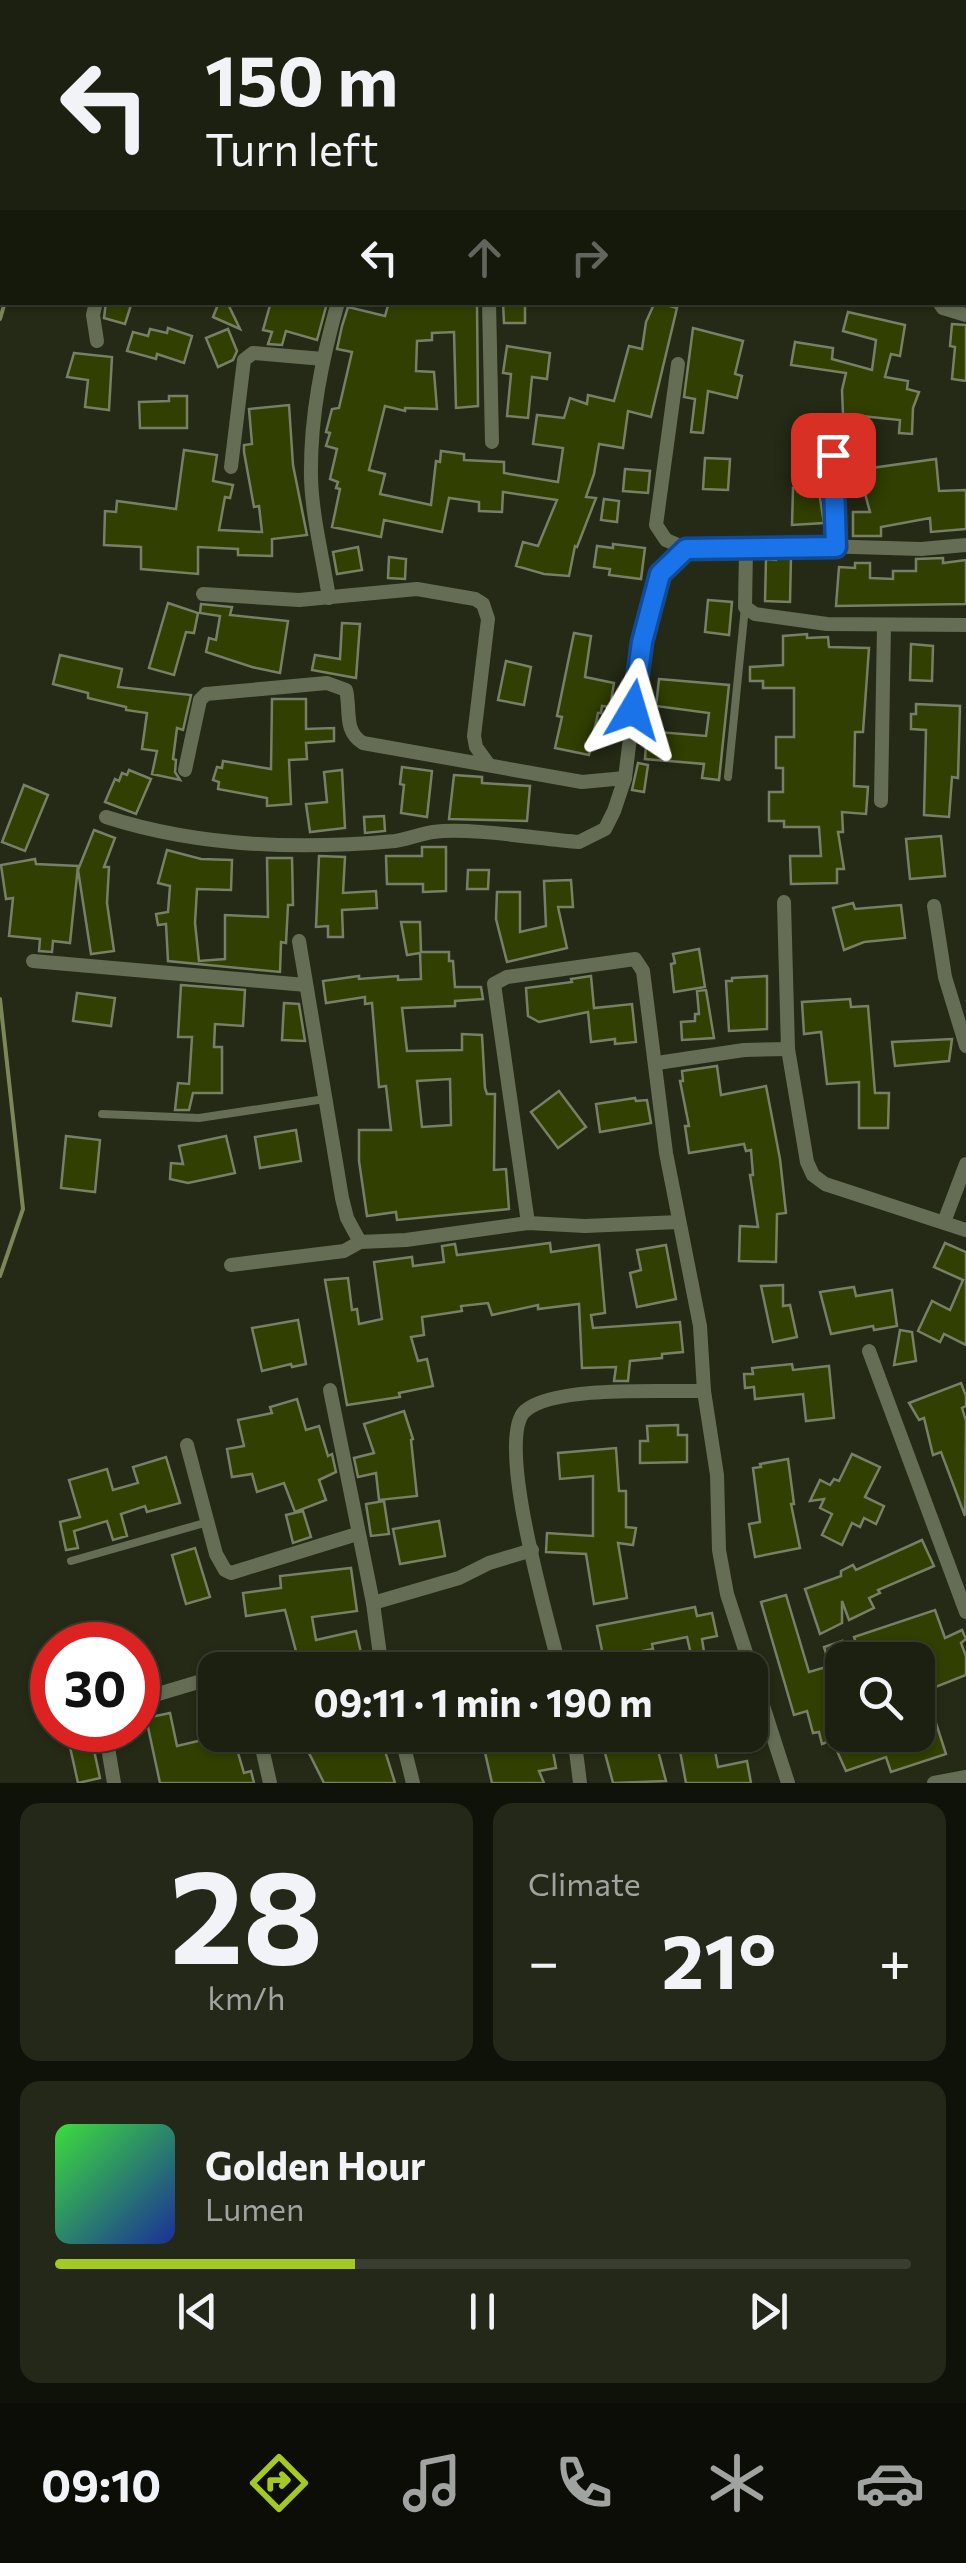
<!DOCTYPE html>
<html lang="en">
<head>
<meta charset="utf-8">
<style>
	:root { --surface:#1b2010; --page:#242819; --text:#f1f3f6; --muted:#a0a39f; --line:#393e30; --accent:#a4c824 }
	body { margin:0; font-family:Commissioner,sans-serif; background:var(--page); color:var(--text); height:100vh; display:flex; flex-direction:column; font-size:38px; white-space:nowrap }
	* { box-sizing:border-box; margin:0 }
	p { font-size:32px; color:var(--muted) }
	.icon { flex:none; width:55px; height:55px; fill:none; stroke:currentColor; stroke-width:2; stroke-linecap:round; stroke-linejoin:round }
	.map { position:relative; height:1783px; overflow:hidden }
	.side { display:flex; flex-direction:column; gap:20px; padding:20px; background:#0f1209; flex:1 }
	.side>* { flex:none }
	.guide { position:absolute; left:0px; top:0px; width:968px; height:305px; box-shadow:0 2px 8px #0004,0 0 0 2px var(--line); background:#1b2010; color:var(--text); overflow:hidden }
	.fabs { position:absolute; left:825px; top:1642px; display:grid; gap:20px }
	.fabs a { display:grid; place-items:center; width:110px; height:110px; border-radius:20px; background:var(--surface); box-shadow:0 2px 8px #0004,0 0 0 2px var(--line); font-size:50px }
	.speed { position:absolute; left:30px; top:1622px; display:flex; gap:20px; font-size:50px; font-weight:700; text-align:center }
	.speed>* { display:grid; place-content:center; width:130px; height:130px; border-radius:50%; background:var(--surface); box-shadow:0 2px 8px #0004,0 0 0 2px var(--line); line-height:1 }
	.speed .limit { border:15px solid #d22; background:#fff; color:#111 }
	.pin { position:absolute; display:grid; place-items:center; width:85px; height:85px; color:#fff; margin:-42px; border-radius:20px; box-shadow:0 5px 15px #0006 }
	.me { position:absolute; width:110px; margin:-55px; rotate:7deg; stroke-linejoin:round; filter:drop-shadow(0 0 8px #0008) }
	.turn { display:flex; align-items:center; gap:35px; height:210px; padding:0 40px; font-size:45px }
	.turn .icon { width:130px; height:130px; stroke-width:2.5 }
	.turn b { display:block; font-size:70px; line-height:85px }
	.lanes { display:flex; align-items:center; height:95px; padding:0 40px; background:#0003; justify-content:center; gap:50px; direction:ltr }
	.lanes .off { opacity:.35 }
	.big { font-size:75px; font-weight:700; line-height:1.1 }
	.side .widget { flex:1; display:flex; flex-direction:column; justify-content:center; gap:15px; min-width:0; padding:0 35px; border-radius:20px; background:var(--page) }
	.side .dial { align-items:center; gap:0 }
	.dial b { font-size:130px; line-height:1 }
	.song { display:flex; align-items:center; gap:30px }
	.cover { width:120px; height:120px; border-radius:15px; background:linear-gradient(135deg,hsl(120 70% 55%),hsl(230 70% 35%)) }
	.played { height:10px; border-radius:5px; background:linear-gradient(90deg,var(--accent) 35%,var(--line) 35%) }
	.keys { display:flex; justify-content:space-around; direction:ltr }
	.heat { display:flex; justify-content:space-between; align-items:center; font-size:55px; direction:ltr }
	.side .tiles { flex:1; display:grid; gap:20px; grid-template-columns:1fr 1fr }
	.widget:last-child { grid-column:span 2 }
	.trip { position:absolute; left:198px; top:1652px; width:570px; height:100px; border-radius:20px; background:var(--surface); box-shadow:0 2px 8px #0004,0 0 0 2px var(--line); font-weight:700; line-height:100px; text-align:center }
	.tabs { display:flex; height:160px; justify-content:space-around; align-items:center; background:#0b0d06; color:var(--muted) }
	.tabs .icon { width:70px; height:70px }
	.tabs .selected { color:var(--accent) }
	.tabs b { font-size:45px; color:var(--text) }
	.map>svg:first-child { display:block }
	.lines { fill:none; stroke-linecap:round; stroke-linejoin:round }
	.stream { stroke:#7b875a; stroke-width:4 }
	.building { fill:#313f00; stroke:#777f67; stroke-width:2.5; fill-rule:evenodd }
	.service { stroke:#656d55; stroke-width:8 }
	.minor { stroke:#656d55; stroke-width:14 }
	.route-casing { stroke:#114b97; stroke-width:25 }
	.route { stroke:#1a73e8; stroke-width:18 }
</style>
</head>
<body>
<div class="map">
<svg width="966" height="1783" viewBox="0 0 966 1783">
	<rect width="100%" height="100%" fill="#242a15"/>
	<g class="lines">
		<g class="stream">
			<polyline points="137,2 139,0"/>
			<polyline points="0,319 5,302"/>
			<polyline points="0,999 23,1209 0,1276"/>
		</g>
	</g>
	<g class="building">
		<polygon points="106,302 132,302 125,324 104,318"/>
		<polygon points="219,302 227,302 240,329 213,317"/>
		<polygon points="271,302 327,303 317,340 286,331 282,345 268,344 272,332 263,330"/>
		<polygon points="389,302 477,302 478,406 456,408 454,332 432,333 432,340 417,341 416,371 434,372 437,409 405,408 405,411 385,406 369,470 385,474 380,494 431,505 436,461 440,462 441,451 464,454 464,460 504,462 504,473 558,482 563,448 533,444 537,415 564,418 570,398 587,404 588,395 614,401 629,346 642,349 646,322 655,302 677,308 651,417 628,411 623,448 599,444 594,474 586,497 596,498 577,547 575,546 569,576 544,574 516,566 523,542 538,546 557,500 503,492 502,512 479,511 479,502 449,498 442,532 384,520 381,537 332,527 340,489 336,488 338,482 330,479 337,449 326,446 330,433 326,432 332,409 339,408 352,352 337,349 342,326 348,307 385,316"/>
		<polygon points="503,302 525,302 525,323 504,323"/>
		<polygon points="848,312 905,325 900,356 891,354 885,377 908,381 907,389 919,392 913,408 912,434 899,433 900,420 843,414 842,390 846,373 791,365 795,342 833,348 832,359 872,370 876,340 843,331"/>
		<polygon points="952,324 966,325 966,381 952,379 955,347 950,346"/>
		<polygon points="168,328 192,336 184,363 157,354 156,359 127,351 133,332 148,336 150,329 167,333"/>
		<polygon points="693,328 743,341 735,374 742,376 737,398 708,391 703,433 691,432 695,399 684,397"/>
		<polygon points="228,329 237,351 233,360 218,367 206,338"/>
		<polygon points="507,346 550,353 547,379 532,377 528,418 507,416 511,374 503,373"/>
		<polygon points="74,353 112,357 109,410 85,407 88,380 67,377"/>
		<polygon points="169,396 187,396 187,428 140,428 139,402 169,401"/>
		<polygon points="289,405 293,465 307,535 272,539 272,556 238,555 238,549 198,547 198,574 141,569 141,547 104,545 105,511 116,512 117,501 176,509 184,450 217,455 213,481 233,485 230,498 225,497 219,530 262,532 259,506 254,507 244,452 244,445 252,444 249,409"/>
		<polygon points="705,458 730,459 728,490 703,489"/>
		<polygon points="936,459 939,491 966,490 966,529 931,532 930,518 881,527 881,536 853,536 853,512 870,512 861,479 852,482 849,470 870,464 871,468"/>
		<polygon points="625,469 650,471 648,493 623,491"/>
		<polygon points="818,486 824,523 792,525 793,488"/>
		<polygon points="604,499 619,501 617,522 601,520"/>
		<polygon points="613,544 645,548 641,579 609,575 610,569 594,567 597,546 613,548"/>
		<polygon points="358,547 362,570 337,574 333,552"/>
		<polygon points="777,556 791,556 790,602 765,601 766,559 776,560"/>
		<polygon points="389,557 406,559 405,579 388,578"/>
		<polygon points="943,558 943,563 966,560 966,604 836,606 839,567 855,568 855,563 870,563 870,578 893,579 893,571 916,571 916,559"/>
		<polygon points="708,600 732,602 729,635 705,632"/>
		<polygon points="168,603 198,613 194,633 186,632 174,675 149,668"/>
		<polygon points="201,604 232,607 230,615 288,621 280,673 252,667 206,652 209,638 216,640 220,616 200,613"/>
		<polygon points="342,623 360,624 356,678 312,670 315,655 340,659"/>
		<polygon points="574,633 591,636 585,677 614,683 610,707 602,706 601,713 598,713 589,755 555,748 562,717 557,716"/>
		<polygon points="807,634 807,638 828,637 829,647 869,648 863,732 855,732 854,786 868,787 866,814 842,812 843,832 838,832 844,869 837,869 837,883 791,884 790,856 821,856 819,827 784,827 784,821 769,821 769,792 783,792 783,768 776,768 776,737 794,737 794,688 763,688 763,681 750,681 750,667 783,665 783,636"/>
		<polygon points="911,644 933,646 932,681 910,680"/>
		<polygon points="60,655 122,669 118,687 191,695 183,730 177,728 173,759 176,760 175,772 180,780 152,774 157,751 142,749 147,713 126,710 126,707 88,698 88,693 53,684"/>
		<polygon points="506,661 531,667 524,705 498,700"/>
		<polygon points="659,679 729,685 719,780 702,778 704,764 645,759 647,731 706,736 709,713 656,706"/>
		<polygon points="272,699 306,699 306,729 334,728 334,741 306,743 307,759 289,760 291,804 267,806 267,798 218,789 219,782 213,780 217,767 222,768 223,761 271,769"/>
		<polygon points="916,704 960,706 958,778 952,777 949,817 924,815 926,730 911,729 911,714 916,714"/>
		<polygon points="638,763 648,765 644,792 632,790"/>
		<polygon points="402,767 432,771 427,817 401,813 404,785 400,784"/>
		<polygon points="129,770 151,779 136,814 105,802 115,779 119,781 122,773 127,775"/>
		<polygon points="342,770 345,828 310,832 306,804 327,802 324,772"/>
		<polygon points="454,775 482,777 482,783 530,786 527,821 449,819"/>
		<polygon points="24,785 48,795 25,851 2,842"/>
		<polygon points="384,816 385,831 365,833 364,817"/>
		<polygon points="94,830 115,838 104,867 109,867 107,903 114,951 91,954 78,870"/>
		<polygon points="941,836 945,876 910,879 906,839"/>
		<polygon points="422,847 446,847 446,891 423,892 423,884 387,884 386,856 422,856"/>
		<polygon points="167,850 201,859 232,860 231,890 197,889 195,923 199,961 225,959 225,915 268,917 267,858 292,858 293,905 288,905 286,943 281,942 280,972 168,961 166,924 158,925 156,914 168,912 170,886 158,883"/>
		<polygon points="319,856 345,857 343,893 376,891 377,908 342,910 343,937 328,937 328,926 316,927"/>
		<polygon points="35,859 36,864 78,866 70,943 53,941 52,952 39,951 40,939 9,936 13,898 6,899 1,865"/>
		<polygon points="468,870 489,870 488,889 467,889"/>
		<polygon points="571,880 573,907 558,907 567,948 507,962 496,919 497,892 520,892 520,932 546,926 544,881"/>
		<polygon points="853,903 855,909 901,905 905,938 864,942 844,950 833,908"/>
		<path d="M401 922H420L421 952H449V961H453L455 987H481L483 999 455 1001V1006L402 1008 407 1051 462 1050V1034L482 1035 485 1088 487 1094H495L494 1170 506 1169 509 1209 397 1220 396 1212 367 1216 359 1161V1130H391L386 1086 379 1087 372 1003 365 1004V997L326 1003 323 981 359 976V979L398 976V980L421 979 420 953 407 955ZM450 1079 451 1125 422 1127 417 1081Z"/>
		<polygon points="699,949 705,987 674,992 671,964 675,963 673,954"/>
		<polygon points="591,976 594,1008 632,1004 636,1042 615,1044 615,1039 591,1042 588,1012 539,1022 528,1016 526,988 572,982 571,979"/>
		<polygon points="767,976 767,1029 729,1031 726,981 732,981 732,978"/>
		<polygon points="181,985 245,990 243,1026 215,1024 214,1047 222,1047 222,1093 193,1093 189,1110 175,1110 178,1083 189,1084 192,1037 178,1037"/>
		<polygon points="706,990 714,1038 682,1040 681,1022 695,1021 695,1014 699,1014 697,991"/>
		<polygon points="77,993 115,998 111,1026 73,1021"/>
		<polygon points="850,999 851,1007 868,1006 875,1093 889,1093 888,1128 859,1128 859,1082 827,1084 821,1032 804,1034 802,1002"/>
		<polygon points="284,1003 299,1004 305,1041 282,1040"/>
		<polygon points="952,1039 949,1061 895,1066 892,1042"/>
		<polygon points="717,1066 721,1095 766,1086 780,1159 786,1213 777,1214 776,1262 739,1261 740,1226 758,1227 750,1175 753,1175 751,1150 746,1151 744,1144 689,1153 685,1126 689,1126 680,1081 683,1081 682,1071"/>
		<polygon points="559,1091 586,1127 558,1148 531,1112"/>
		<polygon points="635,1098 636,1101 647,1100 651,1123 600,1132 596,1104"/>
		<polygon points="296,1130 301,1161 260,1168 255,1137"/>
		<polygon points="66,1136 100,1140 95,1192 61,1188"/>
		<polygon points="226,1136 235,1173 188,1183 170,1179 171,1163 183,1164 179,1146"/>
		<polygon points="550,1243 551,1252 599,1245 605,1313 591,1315 593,1328 680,1322 683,1352 662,1354 662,1358 630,1361 628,1381 614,1381 616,1367 582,1368 579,1304 538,1309 538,1305 492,1315 488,1303 461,1306 462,1311 422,1317 424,1335 411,1337 418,1361 427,1359 433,1386 399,1393 400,1397 347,1405 325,1280 348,1278 352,1310 357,1309 359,1324 382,1319 374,1262 412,1257 413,1266 444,1262 442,1246 455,1244 457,1255"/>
		<polygon points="945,1243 966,1252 966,1345 944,1334 940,1342 918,1331 932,1301 950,1310 963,1280 934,1267"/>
		<polygon points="666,1245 676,1299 637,1307 630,1273 641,1270 637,1250"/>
		<polygon points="783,1285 783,1306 790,1305 797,1337 773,1342 761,1286"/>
		<polygon points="854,1287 856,1296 892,1290 897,1326 874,1330 873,1326 831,1334 820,1292"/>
		<polygon points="298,1320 306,1364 292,1367 291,1364 262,1371 252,1328"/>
		<polygon points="900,1330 912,1332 916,1361 894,1365"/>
		<polygon points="792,1364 793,1370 829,1366 834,1418 806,1421 803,1394 755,1399 754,1387 745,1388 744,1374 753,1374 752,1368"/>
		<polygon points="961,1383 966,1396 966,1406 962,1408 966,1421 965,1516 941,1452 933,1455 924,1418 919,1420 909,1403"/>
		<polygon points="297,1399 306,1430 319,1426 328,1456 332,1454 336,1472 319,1480 326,1500 295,1512 284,1483 257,1492 252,1474 232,1477 227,1449 244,1446 238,1420 272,1413 270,1407"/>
		<polygon points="404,1411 413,1439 411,1440 417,1496 379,1500 376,1473 358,1477 354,1458 374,1453 364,1424"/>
		<polygon points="678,1425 678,1435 687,1435 687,1462 640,1463 640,1441 648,1441 647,1426"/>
		<polygon points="616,1448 619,1491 626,1491 626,1527 636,1528 633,1545 618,1543 627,1598 594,1604 586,1554 546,1552 547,1533 593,1536 593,1476 560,1479 558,1453"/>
		<polygon points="852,1454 880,1467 865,1497 884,1506 876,1524 864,1518 860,1527 852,1523 842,1545 822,1535 832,1514 820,1508 824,1499 810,1501 820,1480 830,1485 834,1479 839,1481"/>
		<polygon points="166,1457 180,1503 147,1512 145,1506 121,1514 127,1536 113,1540 107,1521 74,1531 78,1548 66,1550 60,1522 80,1517 69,1480 107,1469 113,1490 138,1483 133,1467"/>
		<polygon points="788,1459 794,1504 791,1504 800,1548 755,1557 749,1524 760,1522 753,1468 761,1467 760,1464"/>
		<polygon points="384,1501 389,1534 371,1536 366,1504"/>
		<polygon points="303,1511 311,1537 293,1543 286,1515"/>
		<polygon points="439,1521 445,1556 400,1564 393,1529"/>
		<polygon points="922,1540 934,1566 878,1590 880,1593 869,1598 874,1608 849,1620 842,1601 842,1623 820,1634 805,1589 841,1576 841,1571 853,1565 856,1570"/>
		<polygon points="195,1548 210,1597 186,1604 172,1555"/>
		<polygon points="351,1568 357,1611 312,1617 316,1640 356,1631 365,1670 301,1670 285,1610 246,1616 243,1593 281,1588 280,1576"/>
		<polygon points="786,1595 809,1672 830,1666 824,1647 842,1641 842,1735 895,1735 895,1740 918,1735 918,1724 934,1717 946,1754 891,1772 886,1757 846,1771 832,1740 822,1744 819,1732 813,1733 807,1711 794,1715 761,1602"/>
		<polygon points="695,1607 697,1616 712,1613 717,1636 702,1639 704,1652 691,1654 687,1637 652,1644 653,1649 642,1651 646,1670 606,1670 597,1626"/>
		<polygon points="935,1610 945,1638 962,1630 966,1639 961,1643 966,1656 966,1675 918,1694 918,1654 902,1660 862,1660 854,1637"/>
		<polygon points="170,1713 177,1746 215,1737 216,1740 249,1735 250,1743 236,1746 244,1773 251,1771 254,1783 160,1783 146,1718"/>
		<polygon points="322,1735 380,1735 395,1783 324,1783 304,1743"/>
		<polygon points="481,1735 550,1735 556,1768 539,1771 544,1783 492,1783"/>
		<polygon points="623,1735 637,1735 639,1744 643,1746 656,1743 666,1781 613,1783 605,1753 615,1750 612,1738"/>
		<polygon points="677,1735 712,1735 718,1767 747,1761 751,1783 686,1783"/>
		<polygon points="92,1741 100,1778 78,1783 70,1747"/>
	</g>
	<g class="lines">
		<g class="service">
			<polyline points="832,424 836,547"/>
			<polyline points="728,777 745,607"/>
			<polyline points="102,1114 199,1118 325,1099"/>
			<polyline points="71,1561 208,1522"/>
		</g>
		<g class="minor">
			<polyline points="323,0 330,2"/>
			<polyline points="63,2 64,0"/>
			<polyline points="238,2 239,0"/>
			<polyline points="881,2 881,0"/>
			<polyline points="0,50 2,50"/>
			<polyline points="965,91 966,91"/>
			<polyline points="96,302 93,315 97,341"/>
			<polyline points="489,302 492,442"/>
			<polyline points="939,302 943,308 966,315"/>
			<polyline points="678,364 656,525 666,540 687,549 786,545 921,549 966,545"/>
			<polyline points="231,467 244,360 253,353 323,359"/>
			<polyline points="746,548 745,607 755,614 827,624 966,625"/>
			<polyline points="203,594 299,600 417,589 475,599 483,604 488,619 474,736 476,747 489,765"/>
			<path d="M329 598C323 558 312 517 311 477 310 417 322 359 338 302"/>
			<path d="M185 770 200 700 206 694 327 683 346 690C351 710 343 731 363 743L582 782 625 778"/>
			<polyline points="881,801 884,625"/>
			<path d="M106 817C199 847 298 850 395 841 408 839 420 834 433 832 471 827 538 839 579 842L605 829 614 811 625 778 642 641 660 574 687 549"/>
			<polyline points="784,902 788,1049 807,1162 813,1175 825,1184 966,1230"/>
			<polyline points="934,906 945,977 966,1046"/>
			<polyline points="299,941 342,1198 347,1218 360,1242 406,1240 528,1223 585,1226 679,1222"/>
			<polyline points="33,961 306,985"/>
			<polyline points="657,1063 744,1050 788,1049"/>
			<polyline points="944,1222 966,1164"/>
			<polyline points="528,1223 494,984 507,977 635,959 643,971 666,1153 700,1326 704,1391 717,1475 719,1550 727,1594 788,1783"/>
			<polyline points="231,1265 344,1251 360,1242"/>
			<polyline points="869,1351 966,1612"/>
			<polyline points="330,1390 373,1603 382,1670"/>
			<polyline points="187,1445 216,1554 225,1570 231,1573 357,1534"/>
			<polyline points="373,1603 459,1578 489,1563 532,1550"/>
			<path d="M560 1670C550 1626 494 1439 525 1411 554 1385 664 1392 704 1391"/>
			<polyline points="138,1700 215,1677"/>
			<polyline points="105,1730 114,1783"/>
			<polyline points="259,1735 270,1783"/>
			<polyline points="401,1735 413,1783"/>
			<polyline points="574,1735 580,1783"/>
			<polyline points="934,1783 966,1777"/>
		</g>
	</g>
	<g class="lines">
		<g class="route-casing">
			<polyline id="route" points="633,710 642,642 660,574 686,549 836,547 833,455"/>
		</g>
		<use href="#route" class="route"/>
	</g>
</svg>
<div class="fabs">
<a><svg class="icon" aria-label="search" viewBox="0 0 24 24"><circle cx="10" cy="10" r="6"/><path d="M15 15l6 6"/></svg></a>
</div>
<div class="speed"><div class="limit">30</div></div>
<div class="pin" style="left:833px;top:455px;background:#d93025"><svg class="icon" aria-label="arrive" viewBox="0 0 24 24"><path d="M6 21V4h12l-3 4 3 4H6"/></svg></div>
<svg class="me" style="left:633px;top:710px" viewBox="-20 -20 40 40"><path d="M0-17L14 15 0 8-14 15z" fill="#1a73e8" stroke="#fff" stroke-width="4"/></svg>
<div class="trip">09:11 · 1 min · 190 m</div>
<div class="guide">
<div class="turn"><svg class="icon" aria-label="left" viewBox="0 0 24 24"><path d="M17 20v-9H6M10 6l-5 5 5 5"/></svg><div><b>150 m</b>Turn left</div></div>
<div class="lanes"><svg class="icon" aria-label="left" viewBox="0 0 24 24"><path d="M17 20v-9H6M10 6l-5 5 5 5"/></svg><svg class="icon off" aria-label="ahead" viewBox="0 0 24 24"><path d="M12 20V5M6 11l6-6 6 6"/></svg><svg class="icon off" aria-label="right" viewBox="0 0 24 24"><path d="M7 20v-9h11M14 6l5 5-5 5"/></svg></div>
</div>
</div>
<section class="side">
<div class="tiles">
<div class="widget dial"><b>28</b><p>km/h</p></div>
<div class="widget"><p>Climate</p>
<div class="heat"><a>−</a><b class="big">21°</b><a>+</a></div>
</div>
<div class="widget">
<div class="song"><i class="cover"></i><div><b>Golden Hour</b><p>Lumen</p></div></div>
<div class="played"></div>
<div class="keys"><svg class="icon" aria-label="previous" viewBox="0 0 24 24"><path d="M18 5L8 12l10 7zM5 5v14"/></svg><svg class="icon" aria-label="pause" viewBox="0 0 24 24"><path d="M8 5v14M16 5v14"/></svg><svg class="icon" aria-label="next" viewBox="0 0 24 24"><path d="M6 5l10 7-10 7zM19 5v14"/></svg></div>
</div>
</div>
</section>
<nav class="tabs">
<b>09:10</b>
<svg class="icon selected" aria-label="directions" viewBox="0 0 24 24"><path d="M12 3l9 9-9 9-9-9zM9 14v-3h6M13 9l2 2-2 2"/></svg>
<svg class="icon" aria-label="music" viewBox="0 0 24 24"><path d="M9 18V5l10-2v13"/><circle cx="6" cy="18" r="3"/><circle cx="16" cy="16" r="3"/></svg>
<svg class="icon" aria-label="phone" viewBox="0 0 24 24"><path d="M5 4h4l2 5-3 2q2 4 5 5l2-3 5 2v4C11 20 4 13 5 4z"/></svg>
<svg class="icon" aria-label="climate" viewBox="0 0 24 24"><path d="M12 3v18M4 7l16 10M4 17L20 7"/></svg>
<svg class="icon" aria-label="car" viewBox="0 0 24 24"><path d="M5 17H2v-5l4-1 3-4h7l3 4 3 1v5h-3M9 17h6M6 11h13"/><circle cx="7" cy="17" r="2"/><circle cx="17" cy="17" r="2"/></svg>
</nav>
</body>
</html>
